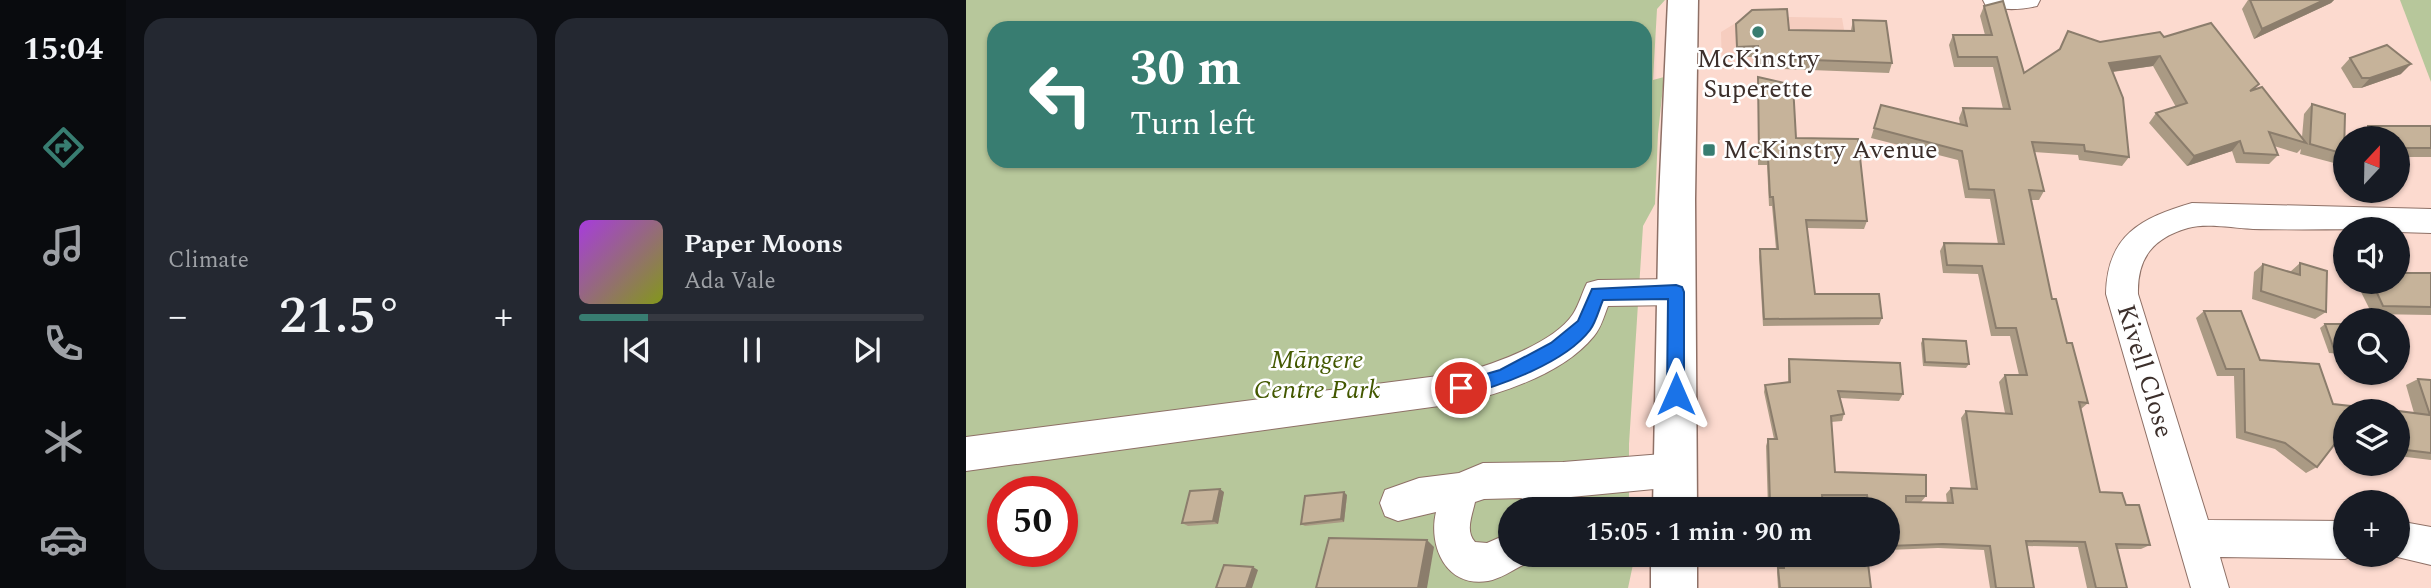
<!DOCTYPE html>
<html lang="en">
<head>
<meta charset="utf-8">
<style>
	:root { --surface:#171b24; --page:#242831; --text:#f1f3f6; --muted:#9ea1a6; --line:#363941; --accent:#387d71 }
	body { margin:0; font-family:Spectral,serif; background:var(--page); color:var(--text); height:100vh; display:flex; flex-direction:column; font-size:26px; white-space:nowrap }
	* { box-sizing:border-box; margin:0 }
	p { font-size:23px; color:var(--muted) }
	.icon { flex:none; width:38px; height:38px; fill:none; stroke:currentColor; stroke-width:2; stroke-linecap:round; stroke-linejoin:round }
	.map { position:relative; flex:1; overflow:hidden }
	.side { display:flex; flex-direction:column; gap:18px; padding:18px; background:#0d0f14; width:840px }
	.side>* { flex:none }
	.top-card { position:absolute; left:21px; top:21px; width:665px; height:147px; border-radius:21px; box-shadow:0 2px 5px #0004; background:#387d71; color:#fff; overflow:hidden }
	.needle { width:46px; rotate:22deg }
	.tools { position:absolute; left:1367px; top:126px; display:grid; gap:14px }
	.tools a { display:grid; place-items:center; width:77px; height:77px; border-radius:50%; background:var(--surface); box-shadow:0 2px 5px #0004; font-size:35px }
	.speed { position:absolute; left:21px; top:476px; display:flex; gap:14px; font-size:35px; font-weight:700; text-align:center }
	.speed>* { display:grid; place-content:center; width:91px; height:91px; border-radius:50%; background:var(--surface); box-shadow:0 2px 5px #0004; line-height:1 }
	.speed .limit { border:10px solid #d22; background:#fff; color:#111 }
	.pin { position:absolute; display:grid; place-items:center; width:60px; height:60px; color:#fff; margin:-30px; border:4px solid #fff; border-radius:50%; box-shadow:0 2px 7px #0007 }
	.me { position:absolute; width:77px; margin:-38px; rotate:0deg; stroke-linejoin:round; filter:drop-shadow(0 0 5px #0008) }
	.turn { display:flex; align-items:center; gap:24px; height:147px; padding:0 28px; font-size:32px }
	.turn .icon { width:91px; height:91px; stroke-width:2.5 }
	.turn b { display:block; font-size:49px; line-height:60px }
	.big { font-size:52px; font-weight:600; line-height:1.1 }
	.side .tile { flex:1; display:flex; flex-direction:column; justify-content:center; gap:10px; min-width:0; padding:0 24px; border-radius:21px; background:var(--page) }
	.song { display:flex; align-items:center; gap:21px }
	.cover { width:84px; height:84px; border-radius:10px; background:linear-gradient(135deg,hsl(280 70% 55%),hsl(70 70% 35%)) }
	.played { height:7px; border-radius:4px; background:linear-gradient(90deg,var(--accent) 20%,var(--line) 20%) }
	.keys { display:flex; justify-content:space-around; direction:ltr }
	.heat { display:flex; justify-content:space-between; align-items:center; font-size:38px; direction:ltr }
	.side .tiles { flex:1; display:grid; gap:18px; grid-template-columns:repeat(2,1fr) }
	.trip { position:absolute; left:532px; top:497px; width:402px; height:70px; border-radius:35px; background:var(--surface); box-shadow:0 2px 5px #0004; font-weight:600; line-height:70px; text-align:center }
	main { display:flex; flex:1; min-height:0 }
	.tab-bar { display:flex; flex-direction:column; width:126px; justify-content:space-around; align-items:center; background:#090b0e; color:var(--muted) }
	.tab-bar .icon { width:49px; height:49px }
	.tab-bar .current { color:var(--accent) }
	.tab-bar b { font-size:32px; color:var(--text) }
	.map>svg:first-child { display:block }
	.built { fill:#f6cdbf }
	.green { fill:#b7c79b; fill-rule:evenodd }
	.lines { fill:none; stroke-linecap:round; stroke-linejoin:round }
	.minor-casing { stroke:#8e7066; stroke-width:2 }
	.major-casing { stroke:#8e7066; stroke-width:3 }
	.minor { fill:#fff; fill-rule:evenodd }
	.major { fill:#fff; fill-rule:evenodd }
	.wall { fill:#aa9a84 }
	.shaded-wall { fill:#8b7d6c }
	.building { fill:#c6b39a; stroke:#8b7d6c; stroke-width:2 }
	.route { fill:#1a73e8; stroke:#114b97; stroke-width:2 }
	.poi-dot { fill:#387d71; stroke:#fff; stroke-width:2.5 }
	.labels { text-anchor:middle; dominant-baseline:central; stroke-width:5; stroke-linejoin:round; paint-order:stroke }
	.poi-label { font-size:26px; fill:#3c2f2b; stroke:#fff }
	.park-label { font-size:26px; font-style:italic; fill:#435800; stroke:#fff }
	.street-label { font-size:26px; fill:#3c2f2b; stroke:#fff }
</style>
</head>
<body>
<main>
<nav class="tab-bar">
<b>15:04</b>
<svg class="icon current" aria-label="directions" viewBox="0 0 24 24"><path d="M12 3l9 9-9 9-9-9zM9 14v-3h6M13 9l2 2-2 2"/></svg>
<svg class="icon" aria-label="music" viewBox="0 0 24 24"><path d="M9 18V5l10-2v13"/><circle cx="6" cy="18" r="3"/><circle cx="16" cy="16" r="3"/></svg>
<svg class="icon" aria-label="phone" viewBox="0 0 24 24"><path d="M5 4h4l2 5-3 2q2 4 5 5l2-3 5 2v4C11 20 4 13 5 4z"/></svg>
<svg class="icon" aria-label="climate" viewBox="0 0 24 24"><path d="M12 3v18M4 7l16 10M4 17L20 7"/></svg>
<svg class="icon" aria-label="car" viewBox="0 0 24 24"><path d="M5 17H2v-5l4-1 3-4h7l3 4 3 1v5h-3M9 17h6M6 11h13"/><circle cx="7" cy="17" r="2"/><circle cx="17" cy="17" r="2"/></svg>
</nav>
<section class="side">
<div class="tiles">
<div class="tile"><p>Climate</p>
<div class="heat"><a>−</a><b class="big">21.5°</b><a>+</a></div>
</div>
<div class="tile">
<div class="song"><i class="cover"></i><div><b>Paper Moons</b><p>Ada Vale</p></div></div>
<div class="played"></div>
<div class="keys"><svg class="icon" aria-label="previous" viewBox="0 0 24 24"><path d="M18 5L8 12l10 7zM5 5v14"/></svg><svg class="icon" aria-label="pause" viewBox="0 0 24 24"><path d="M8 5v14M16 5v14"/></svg><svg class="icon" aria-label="next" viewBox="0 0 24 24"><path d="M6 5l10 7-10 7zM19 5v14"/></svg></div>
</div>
</div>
</section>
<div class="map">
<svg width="1465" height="588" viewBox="0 0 1465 588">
	<rect width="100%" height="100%" fill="#fcdacf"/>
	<polygon class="built" points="781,16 876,18 885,70 756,69 755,32"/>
	<g class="green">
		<path d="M0 0H699L691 9 687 80 698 77 692 134 689 204 677 226 663 444V509H544V555H669L662 588H0ZM28 28H679V161H28ZM37 492H96V551H37Z"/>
		<polygon points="1434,0 1465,0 1465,82"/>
	</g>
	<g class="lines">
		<g class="minor-casing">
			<g id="minor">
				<path d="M1017 0H1074L1071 6C1055 10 1036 10 1020 6Z"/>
				<path d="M1226 203 1465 209V233L1432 232V229C1383 229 1337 230 1287 229 1267 228 1241 223 1222 228 1187 238 1171 258 1172 294L1242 520 1379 521V555H1388L1379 559 1254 557 1263 588H1225L1140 294C1141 235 1175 218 1226 203Z"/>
				<path d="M711 279 722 282 727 292 722 302 711 305 642 306C638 316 635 328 628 336 598 373 540 392 495 403L0 471V437L495 373C528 364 588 343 607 314 613 305 616 293 621 283L632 280Z"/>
				<path d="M709 453 722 458 727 470 722 482 709 487 605 497 592 509H552L556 498 518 499 509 502C506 516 499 531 509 542L521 543 544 533V555H562L557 565C547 570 534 579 522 581 480 588 462 546 470 512L432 521 419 516 414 503 419 490 453 478 493 473 517 463 597 462Z"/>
				<polygon points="1432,521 1465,527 1465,565 1423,555 1432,555"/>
			</g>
		</g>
		<g class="major-casing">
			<g id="major">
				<polygon points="702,0 732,0 729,199 731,509 687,509 693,199"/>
				<rect x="685" y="555" width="46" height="33"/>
			</g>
		</g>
		<use href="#minor" class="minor"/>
		<use href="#major" class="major"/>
	</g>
	<g class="wall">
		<polygon points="1282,0 1368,0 1365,3 1288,39 1276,9"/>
		<polygon points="1018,6 1058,73 1093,50 1102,31 1134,42 1198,37 1289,90 1336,137 1338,114 1346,104 1378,154 1368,163 1334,154 1335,149 1331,153 1308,146 1312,155 1303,164 1270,163 1266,151 1221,166 1183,123 1190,113 1210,107 1187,66 1147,72 1163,157 1156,166 1113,160 1112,155 1068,152 1078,191 1073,200 1065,200 1086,299 1122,403 1115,409 1134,492 1160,505 1184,545 1175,549 1151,549 1161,588 1121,588 1112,547 1061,546 1068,588 1024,588 1018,550 972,548 922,550 922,509 899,509 898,501 856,500 857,509 802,508 800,446 802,439 808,439 798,392 799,385 822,382 822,366 823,359 937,394 933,401 874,398 878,414 876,421 865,422 869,472 960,496 955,502 940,502 981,503 980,494 985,488 1005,489 995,418 1000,411 1039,413 1033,382 1039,375 1053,375 1044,336 1025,336 1012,274 977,273 974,251 978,243 1032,244 1024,199 999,198 992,160 905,138 915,105 994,125 993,118 997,108 1037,109 1027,67 988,67 983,45 987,35 1019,35 1014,16"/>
		<polygon points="887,20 926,63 923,73 791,68 791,57 770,57 770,24 823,30 885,30"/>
		<polygon points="1384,58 1435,74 1395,88 1387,88 1375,68"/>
		<polygon points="792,77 830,138 901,221 898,229 841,228 849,294 916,318 913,325 797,326 793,257 794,249 810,249 806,206 803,206 801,165 792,165"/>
		<polygon points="1402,126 1465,126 1465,157 1432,157 1432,138 1392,138 1392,136"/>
		<polygon points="1334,263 1360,312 1349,319 1286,299 1288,272 1297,264 1324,272"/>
		<polygon points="1465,273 1465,315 1406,314 1390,282 1432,282"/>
		<polygon points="1238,311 1294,360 1379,411 1379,438 1373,438 1351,467 1340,473 1309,449 1270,438 1268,376 1251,376 1230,318"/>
		<polygon points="1359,324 1379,324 1379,354 1363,353 1354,328"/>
		<polygon points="957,339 1003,364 1000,368 957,366 955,343"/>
		<polygon points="1452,379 1465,380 1465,460 1432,456 1432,411 1448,413 1440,385"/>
		<polygon points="258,492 252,524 222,526 216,523"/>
		<polygon points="381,495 378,522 339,526 335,524"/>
		<polygon points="816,555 901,555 905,588 812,588 811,572 812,568 816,568"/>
	</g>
	<g class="shaded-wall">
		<polygon points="1358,0 1368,0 1365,3 1288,39 1296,29"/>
		<polygon points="1194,56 1187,66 1137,73 1143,63"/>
		<polygon points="1445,64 1435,74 1395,88 1404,78"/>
		<polygon points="1274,141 1266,151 1221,166 1228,156"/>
		<polygon points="254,489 258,492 252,524 247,521"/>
		<polygon points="378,492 381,495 378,522 375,519"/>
		<polygon points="461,540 468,547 461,588 452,588"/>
		<polygon points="287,567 292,570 286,588 280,588"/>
	</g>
	<g class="building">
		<polygon points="1284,0 1358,0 1296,29"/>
		<polygon points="1037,1 1058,73 1094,49 1102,31 1134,42 1194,32 1198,37 1245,23 1293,84 1284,91 1296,87 1340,143 1303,132 1312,155 1278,153 1274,141 1228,156 1190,113 1221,103 1194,56 1143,63 1157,98 1163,157 1119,151 1118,145 1066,142 1078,191 1063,190 1086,299 1090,299 1101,343 1106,343 1122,403 1113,402 1134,492 1156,493 1160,505 1173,505 1184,545 1150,544 1161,588 1130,588 1119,542 1060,541 1068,588 1030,588 1024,546 977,544 922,546 922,509 903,509 901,495 856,495 857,509 816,509 816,503 804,503 802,439 811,439 799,385 824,382 823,359 934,363 937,394 872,391 878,414 865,416 869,472 960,475 960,496 940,496 940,502 987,503 985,488 1011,489 1000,411 1046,414 1039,375 1061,375 1050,328 1030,328 1016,266 981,265 978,243 1038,244 1028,190 1003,189 996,151 908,128 915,105 1001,126 997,108 1044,109 1031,57 992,57 987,35 1026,35 1018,6"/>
		<polygon points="821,9 823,30 888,31 887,20 920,21 926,63 792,58 792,46 771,47 770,24 786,10"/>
		<polygon points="1421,45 1445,64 1404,78 1396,78 1384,58"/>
		<polygon points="792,77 827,85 830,138 892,139 901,221 840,220 849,294 913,294 916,318 798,319 794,249 812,249 807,197 804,197 802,157 793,157"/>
		<polygon points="1346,104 1379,114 1378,154 1344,144"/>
		<polygon points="1402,126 1465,126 1465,148 1432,148 1432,138 1402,138"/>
		<polygon points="1334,263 1361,271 1360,312 1295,291 1297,264 1334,275"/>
		<polygon points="1432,273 1465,273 1465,307 1417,306 1406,282 1432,282"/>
		<polygon points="1238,311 1275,311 1294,360 1353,364 1367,404 1430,411 1379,411 1379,432 1378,432 1351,467 1319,443 1279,432 1278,369 1260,369"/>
		<polygon points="1359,324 1379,324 1379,349 1368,349"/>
		<polygon points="957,339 1000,341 1003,364 959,362"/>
		<polygon points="1452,379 1465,380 1465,453 1432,449 1432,411 1464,415"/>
		<polygon points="254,489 247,521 216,523 224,491"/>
		<polygon points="378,492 375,519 335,524 339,496"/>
		<polygon points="363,538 461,540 452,588 350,588"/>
		<polygon points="818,555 901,555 905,588 814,588 812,568 818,568"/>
		<polygon points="258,565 287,567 280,588 250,588"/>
	</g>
	<path class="route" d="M710 285 716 287 718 292V394L716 399 710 402 704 399 701 394 702 299 637 300C633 309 630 322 624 330 599 363 534 386 495 396L489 394 487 388 489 383 534 370 585 343 612 321 626 289Z"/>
	<g class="poi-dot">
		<circle cx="792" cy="32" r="7"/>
		<rect x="736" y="143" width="14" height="14" rx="3.5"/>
	</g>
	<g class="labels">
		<g class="poi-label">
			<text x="792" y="59">McKinstry<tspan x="792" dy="30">Superette</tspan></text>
			<text x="757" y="150" text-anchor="start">McKinstry Avenue</text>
		</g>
		<g class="park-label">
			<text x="351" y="360">Māngere<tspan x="351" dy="30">Centre Park</tspan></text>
		</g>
		<g class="street-label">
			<text transform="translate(1179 371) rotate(73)">Kivell Close</text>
		</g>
	</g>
</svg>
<div class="tools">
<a><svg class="needle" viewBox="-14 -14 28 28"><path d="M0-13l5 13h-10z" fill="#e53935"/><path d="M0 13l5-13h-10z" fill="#9ea1a6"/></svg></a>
<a><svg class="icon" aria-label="sound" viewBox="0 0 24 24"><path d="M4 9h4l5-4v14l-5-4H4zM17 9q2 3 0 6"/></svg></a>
<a><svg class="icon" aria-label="search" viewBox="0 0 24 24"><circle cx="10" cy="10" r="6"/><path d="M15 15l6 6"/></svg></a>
<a><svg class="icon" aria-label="layers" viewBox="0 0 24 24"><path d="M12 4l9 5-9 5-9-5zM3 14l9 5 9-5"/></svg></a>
<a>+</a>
</div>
<div class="speed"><div class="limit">50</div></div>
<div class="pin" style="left:495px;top:388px;background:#d93025"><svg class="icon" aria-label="arrive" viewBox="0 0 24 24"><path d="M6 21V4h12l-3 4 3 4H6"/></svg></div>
<svg class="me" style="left:710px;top:394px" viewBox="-20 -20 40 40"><path d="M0-17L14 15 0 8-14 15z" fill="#1a73e8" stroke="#fff" stroke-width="4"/></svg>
<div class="trip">15:05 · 1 min · 90 m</div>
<div class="top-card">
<div class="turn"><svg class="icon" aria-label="left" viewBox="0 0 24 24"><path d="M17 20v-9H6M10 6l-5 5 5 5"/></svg><div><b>30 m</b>Turn left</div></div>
</div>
</div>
</main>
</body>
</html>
